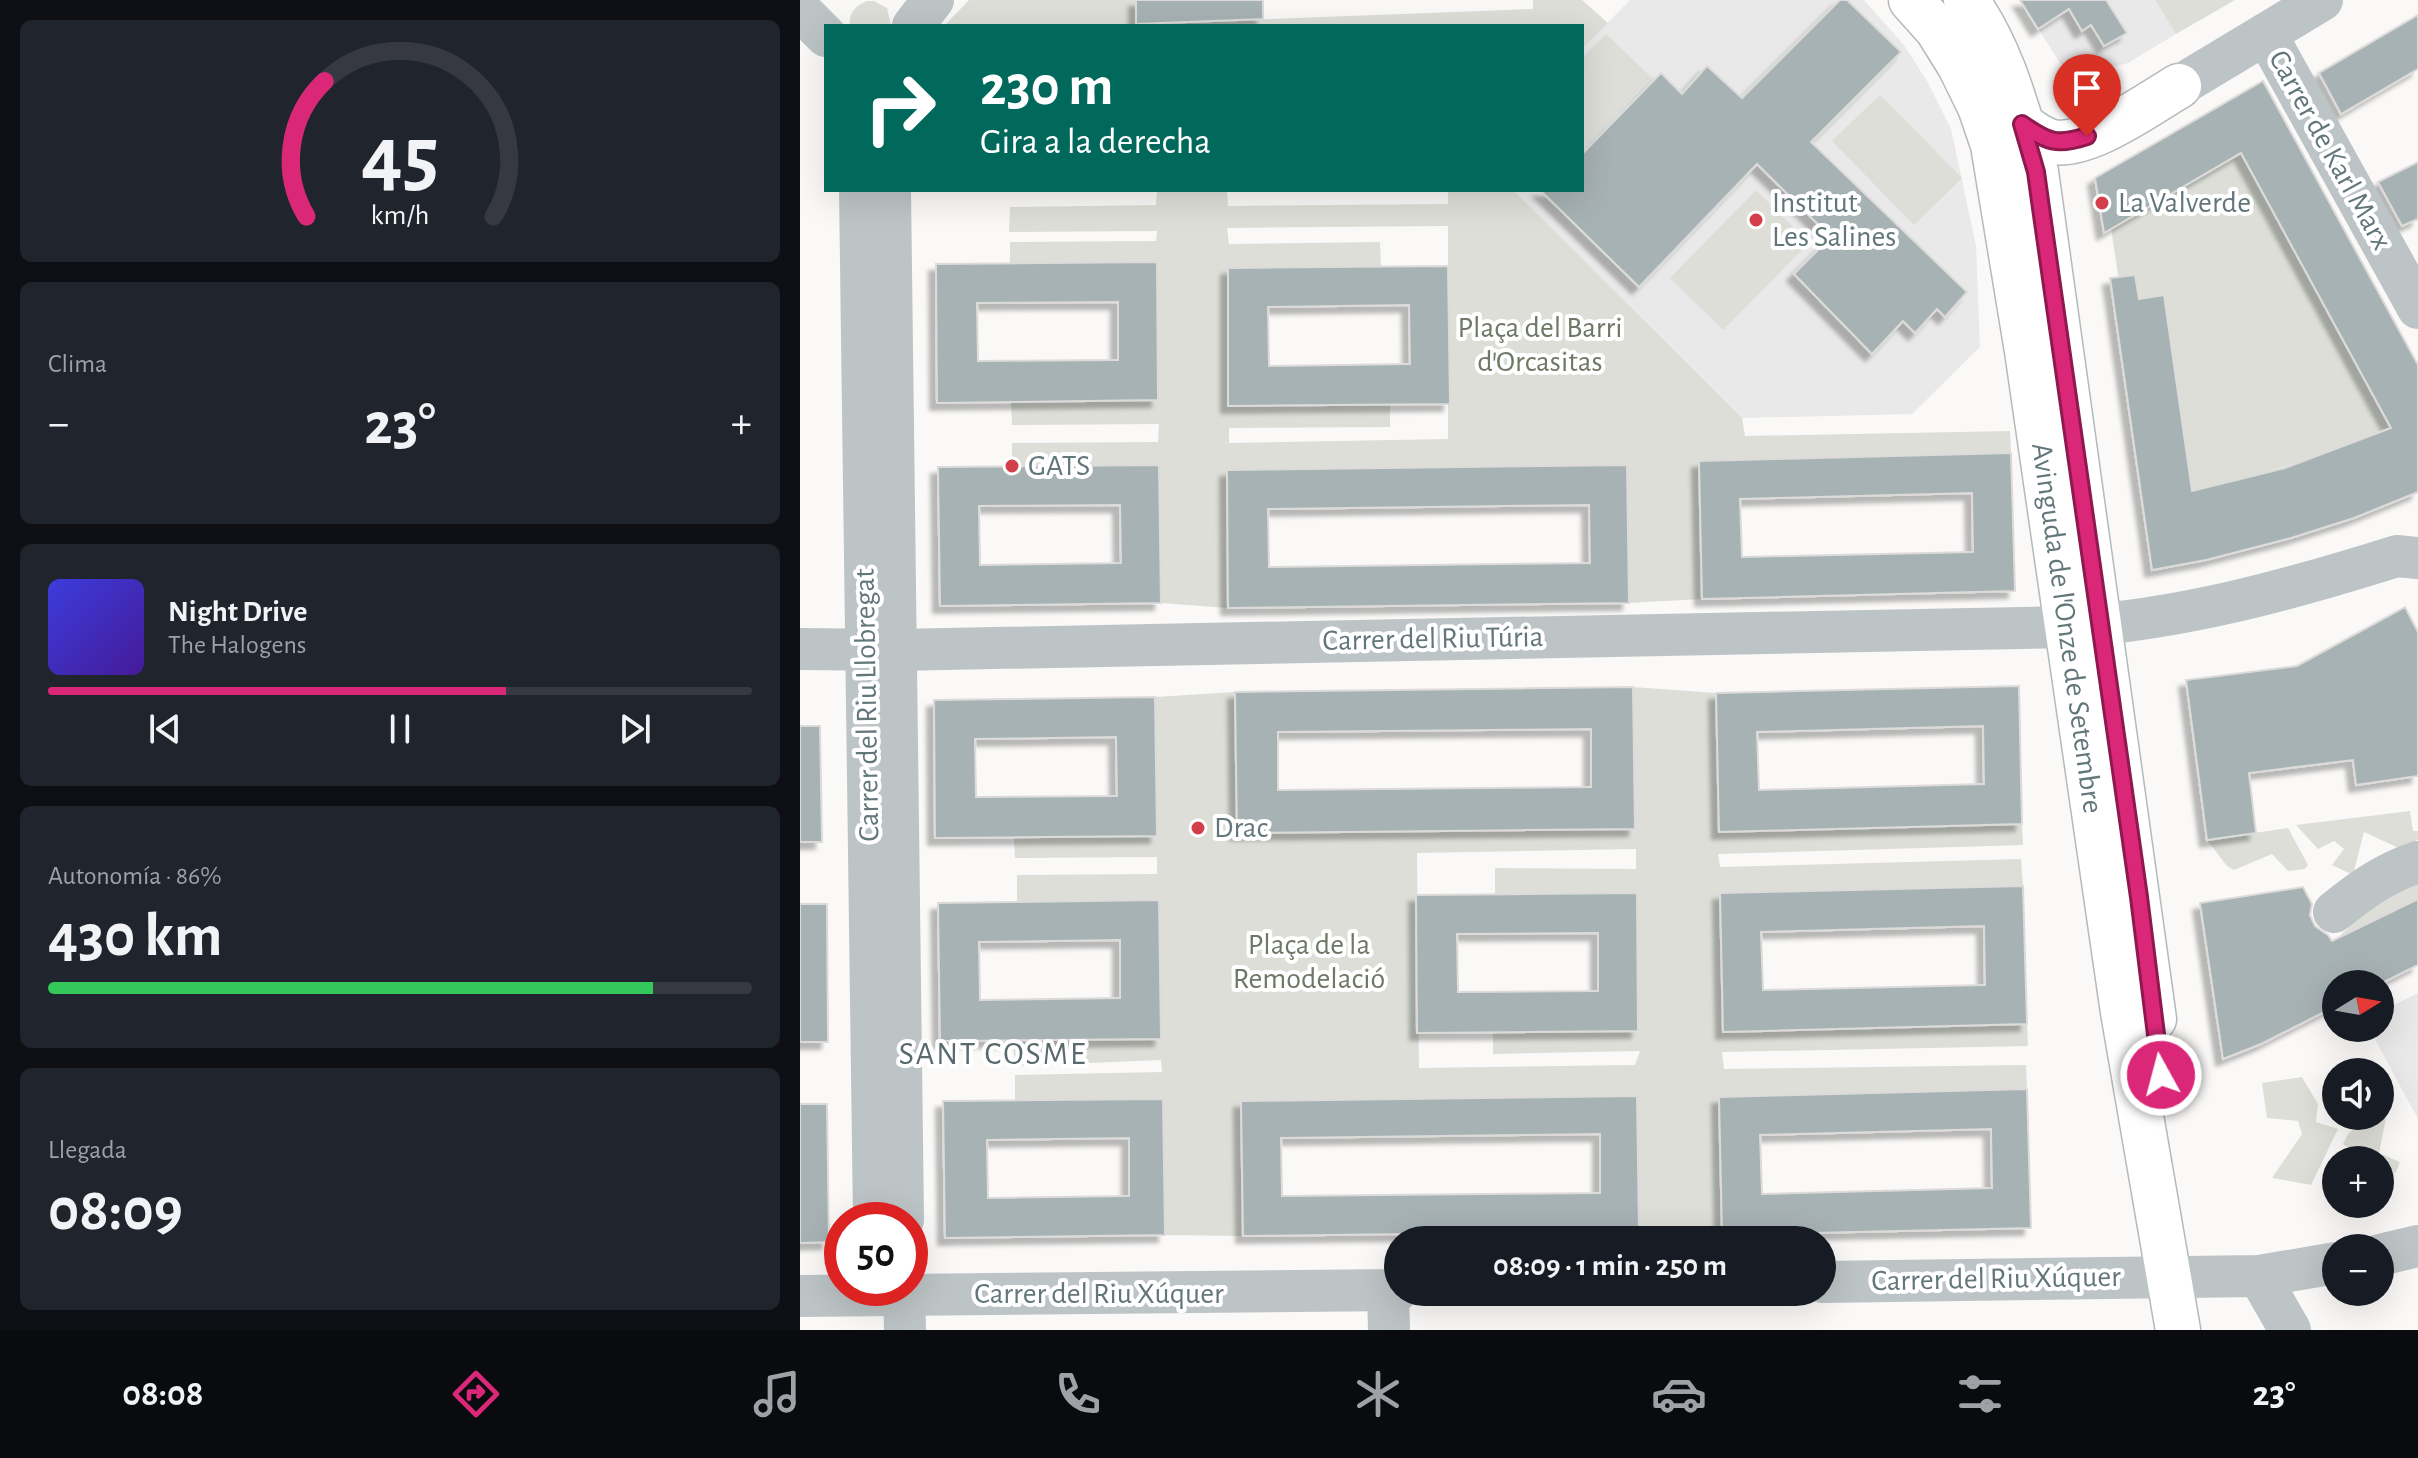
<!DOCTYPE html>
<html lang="es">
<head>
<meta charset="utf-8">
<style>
	:root { --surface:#171b24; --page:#20242c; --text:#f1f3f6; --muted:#9ea1a6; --line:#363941; --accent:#db2777 }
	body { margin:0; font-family:"Alegreya Sans",sans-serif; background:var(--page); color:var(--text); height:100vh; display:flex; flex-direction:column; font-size:30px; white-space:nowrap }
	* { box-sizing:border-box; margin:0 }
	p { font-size:26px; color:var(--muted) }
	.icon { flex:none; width:44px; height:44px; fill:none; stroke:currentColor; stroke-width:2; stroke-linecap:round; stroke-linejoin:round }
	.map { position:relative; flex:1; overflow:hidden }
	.details { display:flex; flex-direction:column; gap:20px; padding:20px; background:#0d0f14; width:800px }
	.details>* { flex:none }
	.hud { position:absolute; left:24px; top:24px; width:760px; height:168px; border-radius:0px; box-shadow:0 8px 32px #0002; background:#00695c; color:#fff; overflow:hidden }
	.needle { width:52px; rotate:79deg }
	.buttons { position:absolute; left:1522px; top:970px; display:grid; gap:16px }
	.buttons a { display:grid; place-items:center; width:72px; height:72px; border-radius:50%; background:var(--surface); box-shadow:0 8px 32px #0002; font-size:40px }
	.speed { position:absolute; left:24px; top:1202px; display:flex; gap:16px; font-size:40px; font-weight:700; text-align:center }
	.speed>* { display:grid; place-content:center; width:104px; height:104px; border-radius:50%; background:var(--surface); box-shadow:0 8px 32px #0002; line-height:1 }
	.speed .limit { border:12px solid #d22; background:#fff; color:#111 }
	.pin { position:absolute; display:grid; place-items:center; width:68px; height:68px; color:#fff; margin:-82px -34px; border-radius:50% 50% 50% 0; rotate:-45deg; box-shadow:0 0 8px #0007 }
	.pin .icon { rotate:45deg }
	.me { position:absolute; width:88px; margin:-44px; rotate:353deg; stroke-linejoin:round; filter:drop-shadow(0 0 6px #0008) }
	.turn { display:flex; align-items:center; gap:28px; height:168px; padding:0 24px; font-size:36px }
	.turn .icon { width:104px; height:104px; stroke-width:2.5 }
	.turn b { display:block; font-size:56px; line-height:68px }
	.big { font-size:60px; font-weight:700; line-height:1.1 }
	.details .tile { flex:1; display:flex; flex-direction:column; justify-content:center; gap:12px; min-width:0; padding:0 28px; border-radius:12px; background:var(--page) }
	.details .dial { align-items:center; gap:0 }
	.dial svg { height:208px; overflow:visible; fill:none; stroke:var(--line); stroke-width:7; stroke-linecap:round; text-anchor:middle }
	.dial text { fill:var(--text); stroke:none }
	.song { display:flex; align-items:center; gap:24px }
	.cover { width:96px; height:96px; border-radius:12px; background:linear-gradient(135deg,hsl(240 70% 55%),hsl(260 70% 35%)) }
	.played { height:8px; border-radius:4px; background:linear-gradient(90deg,var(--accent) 65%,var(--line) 65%) }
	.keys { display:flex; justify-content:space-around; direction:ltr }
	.heat { display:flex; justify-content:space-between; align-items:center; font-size:44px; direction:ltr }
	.charge { height:12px; border-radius:6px; background:linear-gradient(90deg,#34c759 86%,var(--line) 0) }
	.trip { position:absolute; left:584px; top:1226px; width:452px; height:80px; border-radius:40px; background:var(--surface); box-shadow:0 8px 32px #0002; font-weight:700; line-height:80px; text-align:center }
	.dock { display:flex; height:128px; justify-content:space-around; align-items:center; background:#090b0e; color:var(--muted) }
	.dock .icon { width:56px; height:56px }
	.dock .current { color:var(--accent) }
	.dock b { font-size:36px; color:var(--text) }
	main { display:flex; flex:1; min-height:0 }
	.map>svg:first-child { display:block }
	.built { fill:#e8e9e8 }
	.green { fill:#dcded7; fill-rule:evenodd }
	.building { fill:#a7b2b4; stroke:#dcdbda; stroke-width:2; fill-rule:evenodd; filter:url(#shadow) }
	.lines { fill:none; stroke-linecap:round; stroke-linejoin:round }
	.major-casing { stroke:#b3babc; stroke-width:47 }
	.minor { stroke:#bdc4c5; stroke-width:42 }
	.major { stroke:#fff; stroke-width:44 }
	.route-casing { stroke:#8e194d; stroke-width:20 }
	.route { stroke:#db2777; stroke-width:14 }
	.poi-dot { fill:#d33e4b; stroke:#fff; stroke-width:3 }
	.labels { text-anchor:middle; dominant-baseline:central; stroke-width:8; stroke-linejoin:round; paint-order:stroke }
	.street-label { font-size:30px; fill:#63777a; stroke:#fff }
	.poi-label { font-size:30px; fill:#63777a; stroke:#fff; text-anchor:start }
	.park-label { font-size:30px; fill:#6f7866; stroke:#fff }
	.neighbourhood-label { font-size:32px; letter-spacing:2px; fill:#59696c; stroke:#fff }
</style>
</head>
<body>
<main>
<section class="details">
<div class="tile dial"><svg viewBox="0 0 100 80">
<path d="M14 69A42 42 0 1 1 86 69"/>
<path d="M14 69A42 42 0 0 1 21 17" stroke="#db2777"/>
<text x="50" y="56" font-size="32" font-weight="700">45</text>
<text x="50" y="72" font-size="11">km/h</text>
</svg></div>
<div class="tile"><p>Clima</p>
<div class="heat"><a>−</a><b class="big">23°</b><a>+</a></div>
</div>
<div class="tile">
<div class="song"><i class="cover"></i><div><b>Night Drive</b><p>The Halogens</p></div></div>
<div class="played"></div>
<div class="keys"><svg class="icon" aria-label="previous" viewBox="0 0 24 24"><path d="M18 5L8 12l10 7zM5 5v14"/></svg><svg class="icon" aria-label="pause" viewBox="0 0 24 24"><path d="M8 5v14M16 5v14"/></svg><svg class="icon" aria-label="next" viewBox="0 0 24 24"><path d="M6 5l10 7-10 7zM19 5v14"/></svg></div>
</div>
<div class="tile"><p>Autonomía · 86%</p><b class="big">430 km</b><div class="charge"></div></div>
<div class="tile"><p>Llegada</p><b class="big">08:09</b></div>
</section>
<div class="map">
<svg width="1618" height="1330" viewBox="0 0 1618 1330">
	<defs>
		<filter id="shadow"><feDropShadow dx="-7" dy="7" stdDeviation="2" flood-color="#0004"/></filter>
	</defs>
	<rect width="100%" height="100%" fill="#faf9f8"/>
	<g class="built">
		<polygon points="830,0 1064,0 1104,45 1127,81 1151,129 1176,246 1180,347 1112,414 942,418 713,193 713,190 782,190 782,49"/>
		<polygon points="1220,0 1355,0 1376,34 1328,63 1290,73 1274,71 1260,63"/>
		<polygon points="1618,993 1618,1119 1569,1028 1580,1028 1580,1012"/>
	</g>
	<g class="green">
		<polygon points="169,0 336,0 337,24 733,9 733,0 782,0 808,23 782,49 782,26 144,26"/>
		<polygon points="1355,0 1435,0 1376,34"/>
		<path d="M67 1H74L87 8 91 26H50C48 13 56 5 67 1Z"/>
		<polygon points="806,34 851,77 782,148 782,58"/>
		<polygon points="1080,95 1162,178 1114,225 1032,141"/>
		<polygon points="1441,153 1600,444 1526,454 1426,484 1392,491 1364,296 1322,302 1311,228"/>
		<path d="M357 190H427L428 206 648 204V190H713L942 418 945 436 1210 431 1211 453 899 461 902 599 829 603 827 465 428 470V608L361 603 359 465 212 466V443L358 442 359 424 212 425 211 402 358 400 356 262 210 263V242L356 241 357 231 209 232 210 207 356 205ZM648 226V439L429 443V428L590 427V405L429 406 428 268 581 267 580 242 429 244 427 228Z"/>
		<polygon points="956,190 1009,243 923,330 870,278"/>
		<path d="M833 687 916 693 919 832 1222 824 1223 845 918 854 920 867 1221 859 1223 886 921 893 924 1031 1227 1024 1228 1046 922 1052 924 1069 1226 1065 1227 1089 919 1097 922 1235 839 1231 837 1096 442 1101 443 1236 365 1235 363 1099 215 1100V1075L362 1072 361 1060 214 1066V1040L360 1038 359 900 217 902V875L357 874V857L215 858 214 838 357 836 355 697 435 692 438 833 835 829ZM836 849V869L695 868V894L836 893 838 1031 693 1033V1054L840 1051 835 1065 619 1068 617 853Z"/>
		<polygon points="1610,811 1613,831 1618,831 1618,839 1603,850 1564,832 1553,875 1532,865 1544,849 1534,841 1518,849 1496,825"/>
		<polygon points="1488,828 1508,865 1505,869 1488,871 1472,854 1434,870 1427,866 1407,840"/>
		<polygon points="1618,879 1618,899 1537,939 1596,880"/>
		<polygon points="1502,1077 1518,1104 1516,1122 1538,1129 1511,1185 1472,1178 1502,1134 1498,1121 1467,1118 1462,1083"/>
		<polygon points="1580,1110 1586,1114 1586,1118 1579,1153 1600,1162 1596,1172 1580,1183 1580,1160 1555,1160 1552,1150 1543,1144 1548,1134 1569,1116 1580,1116"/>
	</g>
	<g class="building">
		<polygon points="336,0 463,0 463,19 336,24"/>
		<polygon points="1040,0 1047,0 1101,52 1011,142 1167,292 1145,317 1137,309 1115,333 1103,321 1072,354 994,274 1031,237 957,164 839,287 740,190 782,190 782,154 861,73 882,94 907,66 942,98"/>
		<polygon points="1220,0 1306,0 1327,33 1304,46 1291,25 1282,31 1269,9 1238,29"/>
		<polygon points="1618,15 1618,69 1541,114 1519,73"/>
		<polygon points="1463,81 1618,365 1618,492 1554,518 1491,538 1406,560 1352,570 1310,278 1335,275 1339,299 1364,295 1392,491 1485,468 1591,428 1441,153 1304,233 1295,178"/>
		<polygon points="1618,162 1618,219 1602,226 1578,182"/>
		<path d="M357 262 358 400 137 403 136 264ZM318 302V360L178 361 177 303Z"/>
		<path d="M648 266 650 404 428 406V268ZM609 305 610 364 469 366 468 307Z"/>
		<path d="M1211 453 1215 591 902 599 899 461ZM1172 493 1173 552 942 557 940 499Z"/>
		<path d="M359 465 361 603 140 606 138 467ZM320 505 321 563 180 565 179 506Z"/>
		<path d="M827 465 829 603 428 608 427 470ZM789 505 790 563 469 567 468 509Z"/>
		<polygon points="1605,607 1618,632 1618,776 1556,785 1553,760 1449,773 1456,833 1407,840 1386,680 1497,666"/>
		<path d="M1219 686 1222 824 919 832 916 693ZM1183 726 1184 784 959 790 957 732Z"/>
		<path d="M833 687 835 829 437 833 435 692ZM791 729V787L478 790V732Z"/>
		<path d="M355 697 357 836 135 838 134 700ZM316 737 317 796 176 797 175 739Z"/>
		<polygon points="0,726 20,726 22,842 0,842"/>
		<path d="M1223 886 1227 1024 923 1032 920 893ZM1184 926 1185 985 963 990 961 932Z"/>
		<polygon points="1503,887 1512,904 1510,915 1515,926 1528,935 1532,941 1618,899 1618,965 1580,984 1536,984 1536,1006 1461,1044 1423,1059 1400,903"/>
		<path d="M837 893 838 1031 617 1033 616 895ZM798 933V991L658 992 657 934Z"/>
		<path d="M359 900 361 1039 140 1041 138 903ZM320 940V998L180 1000 179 942Z"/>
		<polygon points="0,904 27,904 28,1042 0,1042"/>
		<path d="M1227 1089 1231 1228 922 1235 919 1097ZM1191 1129 1192 1188 962 1194 960 1135Z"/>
		<path d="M837 1096 839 1231 443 1236 441 1101ZM800 1134V1193L482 1196 481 1138Z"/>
		<path d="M363 1099 365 1235 145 1238 143 1101ZM329 1138V1196L188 1198 187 1140Z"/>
		<polygon points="0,1104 27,1104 29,1242 0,1243"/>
	</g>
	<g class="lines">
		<g class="major-casing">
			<g id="major">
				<polyline points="1111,0 1137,29 1160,66 1180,107 1193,145 1227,351 1323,1012 1378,1330"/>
				<path d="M1166 0C1203 50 1218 114 1236 172L1354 1019"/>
				<path d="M1209 113C1221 124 1234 136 1249 141 1283 152 1350 103 1379 86"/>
			</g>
		</g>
		<g class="minor">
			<polyline points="0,10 26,36"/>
			<polyline points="113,26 133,0"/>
			<polyline points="1466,34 1618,308"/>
			<polyline points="1379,86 1522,0"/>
			<polyline points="60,190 74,1220"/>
			<polyline points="90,190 103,1220"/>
			<path d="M0 649 97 650 1266 627C1380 620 1489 590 1597 556L1618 558"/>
			<path d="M1534 912C1561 890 1585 873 1618 862"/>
			<polyline points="1580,1255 1618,1246"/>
			<polyline points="1459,1276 1490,1330"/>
			<polyline points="1022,1282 1459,1276 1536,1263"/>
			<polyline points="104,1288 105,1330"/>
			<polyline points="588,1291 589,1330"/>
			<polyline points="0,1296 598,1290"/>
		</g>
		<use href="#major" class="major"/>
	</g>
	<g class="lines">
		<g class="route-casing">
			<path id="route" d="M1287 136C1257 146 1247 142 1222 124L1236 172 1240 201 1339 897 1361 1075"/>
		</g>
		<use href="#route" class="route"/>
	</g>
	<g class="poi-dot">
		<circle cx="1302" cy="203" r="8"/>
		<circle cx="956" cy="220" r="8"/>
		<circle cx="212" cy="466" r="8"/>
		<circle cx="398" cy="828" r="8"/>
	</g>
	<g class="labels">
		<g class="street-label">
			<text transform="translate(1530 150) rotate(61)">Carrer de Karl Marx</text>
			<text transform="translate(1267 628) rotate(82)">Avinguda de l'Onze de Setembre</text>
			<text transform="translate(633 639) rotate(-1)">Carrer del Riu Túria</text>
			<text transform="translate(67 705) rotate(-91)">Carrer del Riu Llobregat</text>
			<text transform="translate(1196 1279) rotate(-1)">Carrer del Riu Xúquer</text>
			<text x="299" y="1294">Carrer del Riu Xúquer</text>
		</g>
		<g class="poi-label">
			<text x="972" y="203">Institut<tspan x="972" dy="34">Les Salines</tspan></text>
			<text x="1318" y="203">La Valverde</text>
			<text x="228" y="466">GATS</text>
			<text x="414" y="828">Drac</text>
		</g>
		<g class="park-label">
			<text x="740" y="328">Plaça del Barri<tspan x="740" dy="34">d'Orcasitas</tspan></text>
			<text x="509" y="945">Plaça de la<tspan x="509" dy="34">Remodelació</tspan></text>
		</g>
		<g class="neighbourhood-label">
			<text x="193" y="1054">SANT COSME</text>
		</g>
	</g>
</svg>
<div class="buttons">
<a><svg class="needle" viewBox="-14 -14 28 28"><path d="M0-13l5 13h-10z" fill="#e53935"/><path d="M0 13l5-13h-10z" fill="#9ea1a6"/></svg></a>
<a><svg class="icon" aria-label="sound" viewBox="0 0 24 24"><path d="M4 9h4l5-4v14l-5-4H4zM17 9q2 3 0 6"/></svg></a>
<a>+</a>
<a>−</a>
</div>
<div class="speed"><div class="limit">50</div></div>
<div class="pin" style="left:1287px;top:136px;background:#d93025"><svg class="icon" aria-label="arrive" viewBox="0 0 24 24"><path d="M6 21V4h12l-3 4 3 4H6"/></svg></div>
<svg class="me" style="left:1361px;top:1075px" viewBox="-20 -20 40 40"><circle r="17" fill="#db2777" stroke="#fff" stroke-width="3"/><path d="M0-11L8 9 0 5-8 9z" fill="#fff"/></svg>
<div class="trip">08:09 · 1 min · 250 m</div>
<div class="hud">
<div class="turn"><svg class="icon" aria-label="right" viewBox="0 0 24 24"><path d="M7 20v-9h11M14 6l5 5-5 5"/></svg><div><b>230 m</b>Gira a la derecha</div></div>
</div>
</div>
</main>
<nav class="dock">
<b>08:08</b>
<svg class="icon current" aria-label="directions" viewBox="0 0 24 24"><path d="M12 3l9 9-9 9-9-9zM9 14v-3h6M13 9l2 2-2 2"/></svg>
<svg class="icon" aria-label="music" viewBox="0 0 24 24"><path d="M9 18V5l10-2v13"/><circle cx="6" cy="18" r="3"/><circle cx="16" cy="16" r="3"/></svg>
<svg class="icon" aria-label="phone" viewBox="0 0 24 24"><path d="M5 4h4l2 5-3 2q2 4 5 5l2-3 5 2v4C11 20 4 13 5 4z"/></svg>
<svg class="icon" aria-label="climate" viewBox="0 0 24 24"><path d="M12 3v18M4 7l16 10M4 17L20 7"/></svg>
<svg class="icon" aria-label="car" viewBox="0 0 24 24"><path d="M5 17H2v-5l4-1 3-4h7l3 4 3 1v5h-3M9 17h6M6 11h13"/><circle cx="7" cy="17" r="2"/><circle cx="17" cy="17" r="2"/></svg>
<svg class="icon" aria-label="filters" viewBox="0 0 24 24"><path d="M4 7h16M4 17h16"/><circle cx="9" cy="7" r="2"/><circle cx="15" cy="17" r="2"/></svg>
<b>23°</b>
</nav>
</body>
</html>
